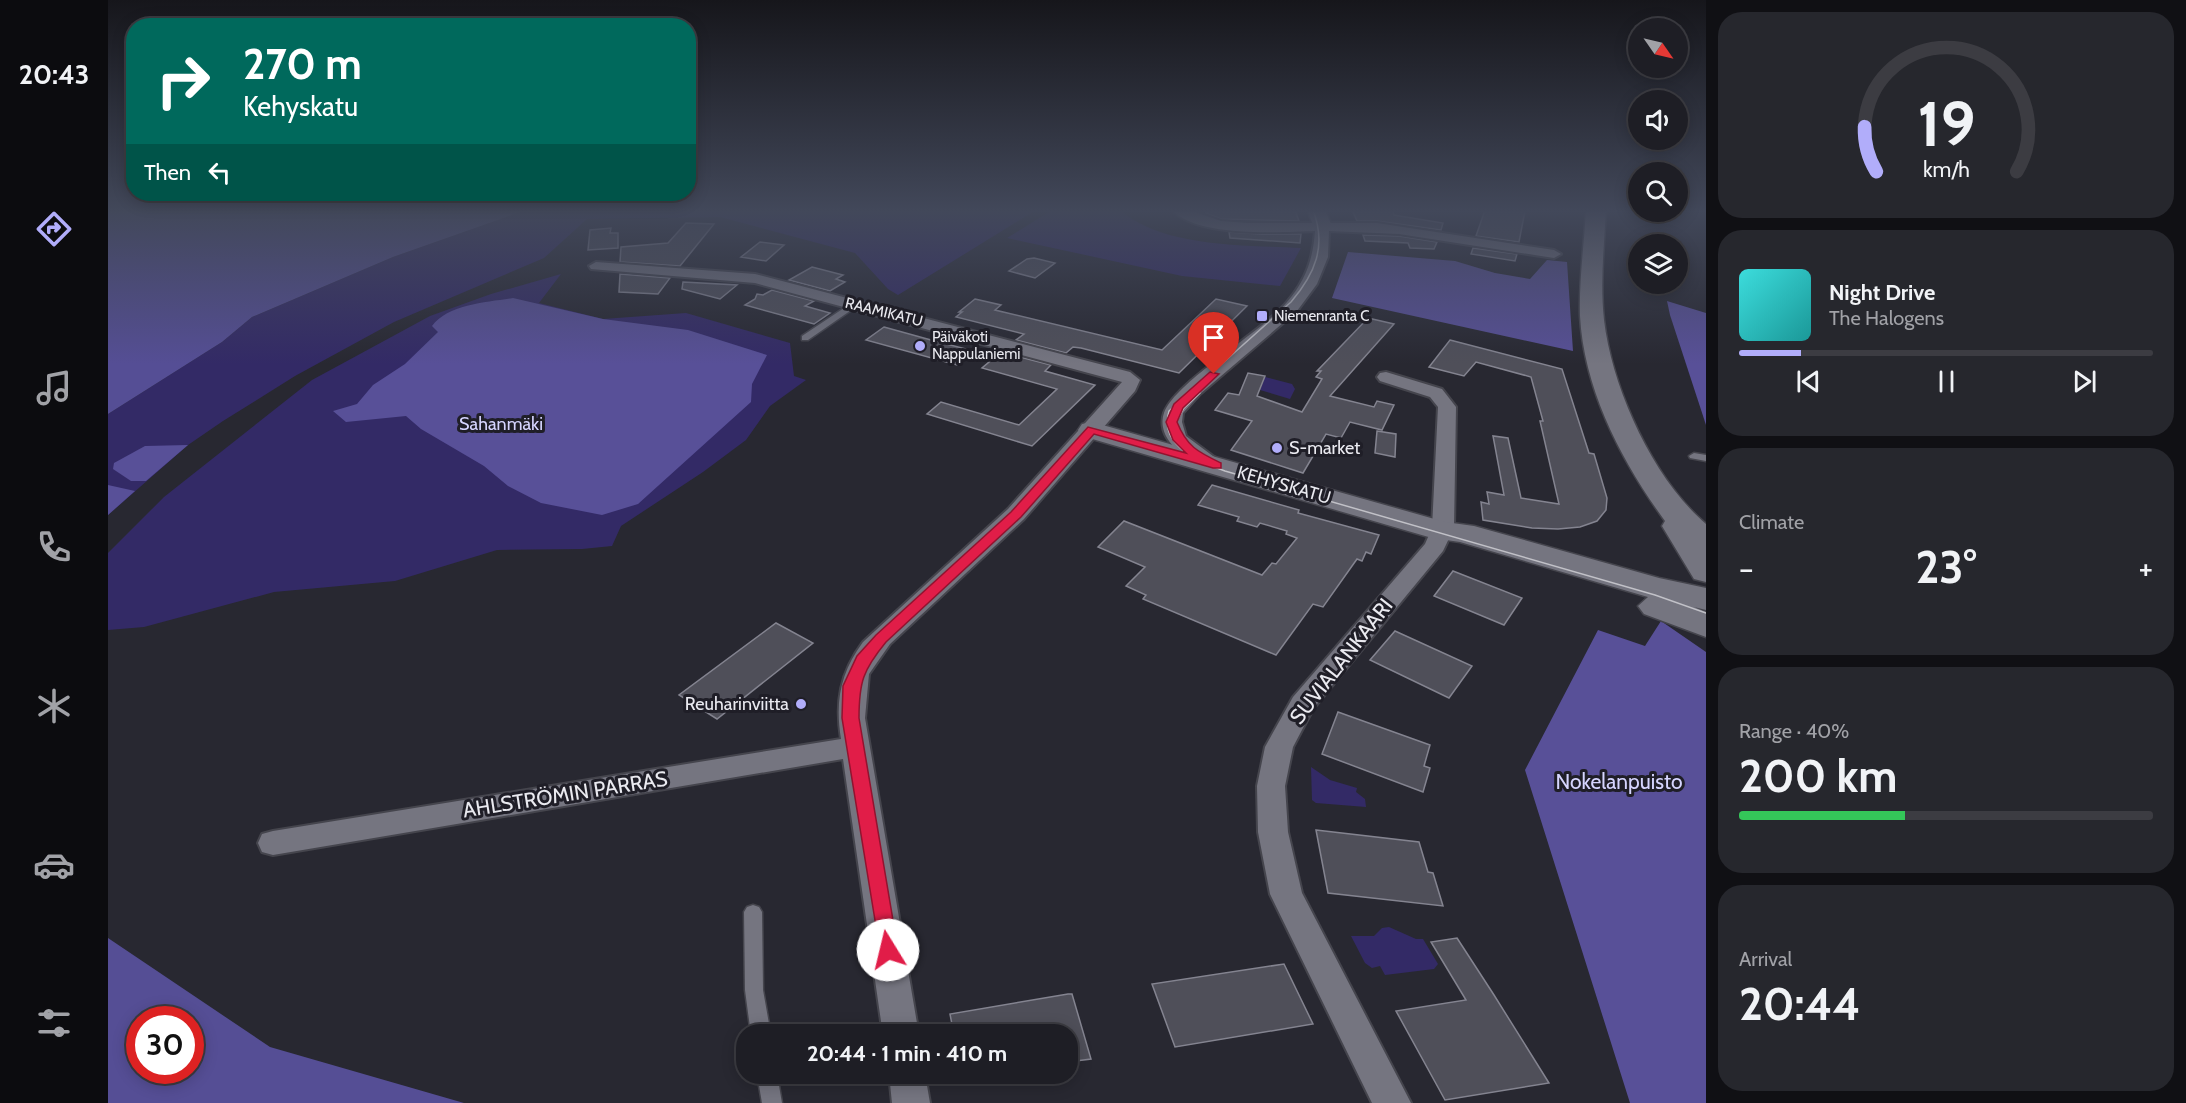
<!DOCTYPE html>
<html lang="en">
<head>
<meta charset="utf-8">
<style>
	:root { --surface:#1e1e25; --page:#26272d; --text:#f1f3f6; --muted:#a1a2a7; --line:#3c3c42; --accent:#b1adfa }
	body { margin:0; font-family:Cabin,sans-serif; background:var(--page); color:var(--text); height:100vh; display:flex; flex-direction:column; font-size:22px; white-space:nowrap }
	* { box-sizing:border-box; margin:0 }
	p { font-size:20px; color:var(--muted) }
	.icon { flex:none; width:33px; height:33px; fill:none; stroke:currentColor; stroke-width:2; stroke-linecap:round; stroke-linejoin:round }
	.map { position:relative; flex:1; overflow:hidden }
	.sheet { display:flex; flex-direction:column; gap:12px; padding:12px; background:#101014; width:480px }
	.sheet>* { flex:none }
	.guide { position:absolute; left:18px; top:18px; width:570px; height:183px; border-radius:24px; box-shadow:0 3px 15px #0003,0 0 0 2px var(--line); background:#00695c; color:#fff; overflow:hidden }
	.needle { width:39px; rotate:124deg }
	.controls { position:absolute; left:1520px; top:18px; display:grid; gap:12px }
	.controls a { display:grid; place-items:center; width:60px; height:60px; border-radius:50%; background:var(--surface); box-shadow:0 3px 15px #0003,0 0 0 2px var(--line); font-size:30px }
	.speed { position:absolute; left:18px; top:1006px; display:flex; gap:12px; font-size:30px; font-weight:700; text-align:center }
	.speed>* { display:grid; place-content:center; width:78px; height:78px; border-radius:50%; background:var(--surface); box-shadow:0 3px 15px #0003,0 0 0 2px var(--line); line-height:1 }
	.speed .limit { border:9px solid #d22; background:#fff; color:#111 }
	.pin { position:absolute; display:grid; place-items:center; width:51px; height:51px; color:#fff; margin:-62px -26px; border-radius:50% 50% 50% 0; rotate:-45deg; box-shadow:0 0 6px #0007 }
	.pin .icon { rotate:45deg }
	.me { position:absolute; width:66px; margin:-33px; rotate:351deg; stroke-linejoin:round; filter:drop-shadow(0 0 4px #0008) }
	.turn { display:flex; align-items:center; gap:21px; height:126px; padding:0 18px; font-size:27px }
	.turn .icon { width:78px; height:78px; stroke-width:2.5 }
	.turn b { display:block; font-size:42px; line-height:51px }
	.then { display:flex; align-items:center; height:57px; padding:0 18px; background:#0003; gap:12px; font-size:22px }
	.big { font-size:45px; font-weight:800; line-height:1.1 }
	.sheet .tile { flex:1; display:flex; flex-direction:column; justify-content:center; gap:9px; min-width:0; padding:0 21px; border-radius:24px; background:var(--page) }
	.sheet .dial { align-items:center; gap:0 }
	.dial svg { height:156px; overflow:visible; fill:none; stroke:var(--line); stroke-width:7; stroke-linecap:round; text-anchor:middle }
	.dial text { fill:var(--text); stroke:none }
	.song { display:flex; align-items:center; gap:18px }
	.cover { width:72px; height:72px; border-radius:9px; background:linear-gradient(135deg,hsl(180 70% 55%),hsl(180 70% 35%)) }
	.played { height:6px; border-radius:3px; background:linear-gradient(90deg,var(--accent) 15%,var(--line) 15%) }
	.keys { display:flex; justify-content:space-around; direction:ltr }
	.heat { display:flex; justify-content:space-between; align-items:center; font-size:33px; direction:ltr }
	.charge { height:9px; border-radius:4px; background:linear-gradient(90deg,#34c759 40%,var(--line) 0) }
	.trip { position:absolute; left:628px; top:1024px; width:342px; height:60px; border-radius:24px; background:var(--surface); box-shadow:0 3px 15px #0003,0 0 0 2px var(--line); font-weight:800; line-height:60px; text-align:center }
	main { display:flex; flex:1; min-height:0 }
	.tab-bar { display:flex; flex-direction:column; width:108px; justify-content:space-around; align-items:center; background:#0c0c0f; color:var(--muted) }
	.tab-bar .icon { width:42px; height:42px }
	.tab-bar .selected { color:var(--accent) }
	.tab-bar b { font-size:27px; color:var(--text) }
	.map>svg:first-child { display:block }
	.green { fill:#332a66 }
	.forest { fill:#585098 }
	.water { fill:#554e95; fill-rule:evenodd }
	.building { fill:#4f4f59; stroke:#848490; stroke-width:1.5 }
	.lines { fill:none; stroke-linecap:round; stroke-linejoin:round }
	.lane-casing { stroke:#45454d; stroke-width:3 }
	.street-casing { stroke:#45454d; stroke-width:4 }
	.secondary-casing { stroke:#45454d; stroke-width:3 }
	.lane { fill:#757580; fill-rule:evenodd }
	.street { fill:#757580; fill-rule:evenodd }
	.secondary { fill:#757580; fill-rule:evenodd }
	.tram { stroke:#c1c1c7; stroke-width:1.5 }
	.route { fill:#e11d48; stroke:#92132f; stroke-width:1.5 }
	.poi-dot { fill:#b1adfa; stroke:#1f1e27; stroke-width:2 }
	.labels { text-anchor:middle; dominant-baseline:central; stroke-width:6; stroke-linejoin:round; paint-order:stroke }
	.far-street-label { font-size:15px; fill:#eaeaf0; stroke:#1f1e27 }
	.far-poi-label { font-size:15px; fill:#eaeaf0; stroke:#1f1e27; text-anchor:start }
	.park-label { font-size:18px; fill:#d6d5ff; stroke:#1f1e27 }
	.poi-label { font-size:18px; fill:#eaeaf0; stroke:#1f1e27; text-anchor:start }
	.street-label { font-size:18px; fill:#eaeaf0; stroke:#1f1e27 }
	.near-street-label { font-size:21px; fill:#eaeaf0; stroke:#1f1e27 }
	.near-park-label { font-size:21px; fill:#d6d5ff; stroke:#1f1e27 }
</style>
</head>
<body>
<main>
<nav class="tab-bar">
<b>20:43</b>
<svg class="icon selected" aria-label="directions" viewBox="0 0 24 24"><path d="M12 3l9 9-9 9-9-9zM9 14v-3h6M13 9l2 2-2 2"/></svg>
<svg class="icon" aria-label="music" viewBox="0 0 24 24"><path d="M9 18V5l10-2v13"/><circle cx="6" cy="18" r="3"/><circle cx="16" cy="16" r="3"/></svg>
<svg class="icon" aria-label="phone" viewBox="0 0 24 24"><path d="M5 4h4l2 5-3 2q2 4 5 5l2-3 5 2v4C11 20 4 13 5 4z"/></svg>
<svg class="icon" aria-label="climate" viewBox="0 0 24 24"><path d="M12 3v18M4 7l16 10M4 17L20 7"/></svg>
<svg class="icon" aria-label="car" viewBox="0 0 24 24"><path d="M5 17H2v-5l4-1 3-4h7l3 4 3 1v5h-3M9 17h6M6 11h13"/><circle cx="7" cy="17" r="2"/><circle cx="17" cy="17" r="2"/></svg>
<svg class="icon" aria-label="filters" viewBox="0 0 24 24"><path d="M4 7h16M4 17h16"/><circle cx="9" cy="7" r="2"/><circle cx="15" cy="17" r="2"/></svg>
</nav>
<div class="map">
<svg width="1598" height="1103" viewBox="0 0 1598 1103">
	<rect width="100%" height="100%" fill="#282831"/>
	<g class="green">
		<polygon points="418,210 928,210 790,295 780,289 747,253 612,217 479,219 436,258 286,322 187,376 115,421 80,445 0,515 0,414 114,342 144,317 285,257"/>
		<path d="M944 210H1012C1056 248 1137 245 1193 248L1172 286 1074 276 899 238Z"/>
		<polygon points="453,274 431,303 495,319 578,313 682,343 686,376 698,380 662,406 638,440 595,472 513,526 504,546 474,549 389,550 287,581 166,592 36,627 0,630 0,553 56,497 204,380 322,316 383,294"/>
		<polygon points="1157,377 1184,384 1187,389 1182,399 1152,390"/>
		<polygon points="1203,767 1222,780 1249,788 1248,792 1257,799 1258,807 1208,803 1204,800"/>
		<polygon points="1281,927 1308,939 1315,939 1330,964 1326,969 1277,975 1272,966 1264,968 1257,963 1243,936 1266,936 1274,928"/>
	</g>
	<g class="forest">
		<polygon points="1240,252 1347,261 1387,273 1422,279 1439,260 1459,262 1465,351 1224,298"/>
		<path d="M405 298 495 319 580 330 659 355 644 384 643 402 530 504 494 515 433 503 400 486 376 466 313 429 298 416 238 422 225 411 249 404 265 385 297 364 330 332 324 326C340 304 380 302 405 298Z"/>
		<polygon points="1559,301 1598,313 1598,425 1562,315"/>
		<polygon points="80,445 38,481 23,481 5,469 6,463 37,446"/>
		<polygon points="0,485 27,491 0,515"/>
		<polygon points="1553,621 1598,652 1598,1103 1522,1103 1417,770 1490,630 1537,646"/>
	</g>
	<g class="water">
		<polygon points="0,210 418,210 285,257 144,317 114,342 0,414"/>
		<path d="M0 938 162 1047 356 1103H0ZM32 1020H82V1071H32Z"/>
	</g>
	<g class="building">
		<polygon points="1097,210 1187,210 1191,221 1113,219 1098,213"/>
		<polygon points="1244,210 1285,211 1286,215 1335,223 1333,230 1269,221 1249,221"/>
		<polygon points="1377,210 1417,211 1411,242 1368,236"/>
		<polygon points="578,223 606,224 572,266 512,262 513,247 560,243"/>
		<polygon points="503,228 502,233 510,233 510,248 480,250 482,230"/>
		<polygon points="1121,232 1153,234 1193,234 1192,243 1122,238"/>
		<polygon points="1255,235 1291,236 1329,242 1326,249 1302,248 1300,243 1257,241"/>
		<polygon points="652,242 676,245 658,261 633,257"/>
		<polygon points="1365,248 1409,254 1407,261 1363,254"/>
		<polygon points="926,258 947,263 927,278 901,271 919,259"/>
		<polygon points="704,267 735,275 728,279 737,282 722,291 681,280"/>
		<polygon points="512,274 562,278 550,294 511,292"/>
		<polygon points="575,282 629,285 612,299 574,289"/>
		<polygon points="664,290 706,301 697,306 722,313 706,324 637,305 647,299 649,294 655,295"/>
		<polygon points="867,299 893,305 887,310 1054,350 1108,299 1139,306 1071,373 973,348 965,347 958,353 908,340 916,334 848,317 854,312 851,312"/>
		<polygon points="1260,318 1286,324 1222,396 1266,407 1269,401 1286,405 1274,430 1242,422 1233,438 1218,434 1195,473 1123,450 1144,421 1107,410 1120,393 1131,395 1140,373 1157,376 1149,396 1194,412 1214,379 1208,377 1213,371 1209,371"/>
		<polygon points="776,327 823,340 866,351 849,365 758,340"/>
		<polygon points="1342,340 1454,369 1481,453 1486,454 1499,498 1498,510 1489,521 1472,527 1450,529 1424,528 1375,520 1373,502 1381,504 1379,492 1396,495 1385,436 1400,438 1413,498 1451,504 1432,421 1435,421 1423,377 1368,362 1356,376 1321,367"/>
		<polygon points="893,352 943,365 937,371 987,385 924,446 819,414 833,402 911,425 949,389 874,368"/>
		<polygon points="1269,431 1288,434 1287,457 1267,453"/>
		<polygon points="1104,485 1191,510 1190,513 1271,535 1263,554 1258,552 1254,561 1249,559 1215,607 1205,604 1168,655 1035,599 1038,595 1018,586 1037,567 990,547 1016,521 1154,575 1164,563 1168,564 1189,538 1178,534 1179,531 1152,523 1149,527 1129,521 1131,517 1090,505"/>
		<polygon points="1345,571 1414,598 1396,625 1326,596"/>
		<polygon points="668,623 705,643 609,719 571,695"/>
		<polygon points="1287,631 1364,666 1341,698 1262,660"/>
		<polygon points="1230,712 1322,745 1316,766 1322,768 1315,792 1214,754"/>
		<polygon points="1208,830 1311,842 1320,872 1325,873 1335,906 1220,893"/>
		<polygon points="1349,938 1386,995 1441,1083 1337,1100 1288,1011 1358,1000 1323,942"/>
		<polygon points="1176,964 1205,1024 1067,1047 1044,984"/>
		<polygon points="960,994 964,994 983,1059 960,1062 960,1035 846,1035 842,1014"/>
	</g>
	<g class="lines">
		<g class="lane-casing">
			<g id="lane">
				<polygon points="745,302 752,304 700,340 694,340 694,336"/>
				<polygon points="1586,453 1598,455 1598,461 1582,458 1581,456"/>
				<polygon points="645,905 651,907 654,912 655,990 663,1035 643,1035 637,990 636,912 639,907"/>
				<polygon points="649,1074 669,1074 674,1103 654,1103"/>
			</g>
		</g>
		<g class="street-casing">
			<g id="street">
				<path d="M1064 210H1081L1113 221 1139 223H1269L1446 250 1453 254 1446 258 1291 234 1221 231 1220 257 1209 284 1189 311 1092 394 1075 413 1074 422 1078 436 1117 465 1114 469C1101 473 1088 464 1077 456 1063 447 1050 431 1056 413 1068 381 1153 333 1179 302 1198 280 1205 259 1207 231 1171 232 1090 238 1064 210Z"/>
				<path d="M488 262 647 274 1022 372 1032 380 1027 391 916 519 782 644 761 674 757 718 811 1035H775L735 759 165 855 154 852 150 843 154 834 165 831 733 739C727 702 732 673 755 642L900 509 1014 382 647 283 483 269 481 266Z"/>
				<polygon points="1278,372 1334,389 1348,407 1346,528 1335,551 1205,709 1185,747 1177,786 1180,832 1194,893 1303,1103 1264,1103 1162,894 1150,832 1149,786 1157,747 1185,697 1317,544 1324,528 1330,407 1322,397 1272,381 1269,377 1272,373"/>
				<polygon points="781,1074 817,1074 822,1103 784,1103"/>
			</g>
		</g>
		<g class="secondary-casing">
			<g id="secondary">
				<polygon points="1199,210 1217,210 1224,226 1221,230 1207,230"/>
				<path d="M1478 210H1498C1496 246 1492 283 1496 320 1504 388 1545 479 1598 524V582L1586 579 1554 526 1557 521C1514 462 1476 390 1472 316 1471 280 1476 245 1478 210Z"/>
				<polygon points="984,422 1337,522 1366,526 1551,578 1598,588 1598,610 1586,607 1598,612 1598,637 1536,614 1530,606 1540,597 1352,542 1324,538 974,436 970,430 974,424"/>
			</g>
		</g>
		<use href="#lane" class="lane"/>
		<use href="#street" class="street"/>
		<use href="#secondary" class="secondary"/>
		<g class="tram">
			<path d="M1205 210C1219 246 1207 274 1183 302L1061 411C1051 446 1090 461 1117 471L1547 595 1598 613"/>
			<polyline points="1081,446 1072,436 1068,422 1076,408 1092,393"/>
		</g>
	</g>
	<linearGradient id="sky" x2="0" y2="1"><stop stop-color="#16161b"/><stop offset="0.58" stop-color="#42485a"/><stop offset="1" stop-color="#42485a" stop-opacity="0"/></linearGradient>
	<rect width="1598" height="364" fill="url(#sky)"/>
	<path class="route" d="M1102 372 1111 374 1075 408 1069 422C1079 447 1090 452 1113 463V468H1105L986 434 913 517 778 642C755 670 751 682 751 718L790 950 787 957 780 959 773 957 734 718 735 686 749 656 768 635 903 512 980 427 1078 453 1065 440 1058 422 1066 404Z"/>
	<g class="poi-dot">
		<rect x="1148" y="310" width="12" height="12" rx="3"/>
		<circle cx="812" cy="346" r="6"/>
		<circle cx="1169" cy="448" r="6"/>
		<circle cx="693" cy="704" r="6"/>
	</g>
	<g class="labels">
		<g class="far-street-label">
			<text transform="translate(776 312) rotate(14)">RAAMIKATU</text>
		</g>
		<g class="far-poi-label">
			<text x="1166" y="316">Niemenranta C</text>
			<text x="824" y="337">Päiväkoti<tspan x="824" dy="17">Nappulaniemi</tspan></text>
		</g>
		<g class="park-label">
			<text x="393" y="424">Sahanmäki</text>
		</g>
		<g class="poi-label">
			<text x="1181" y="448">S-market</text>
			<text x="681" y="704" text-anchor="end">Reuharinviitta</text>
		</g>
		<g class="street-label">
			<text transform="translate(1176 485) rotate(16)">KEHYSKATU</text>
		</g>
		<g class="near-street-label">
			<text transform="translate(1233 661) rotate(-52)">SUVIALANKAARI</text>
			<text transform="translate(457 794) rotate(-9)">AHLSTRÖMIN PARRAS</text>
		</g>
		<g class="near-park-label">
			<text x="1511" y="781">Nokelanpuisto</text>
		</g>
	</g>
</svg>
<div class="controls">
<a><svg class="needle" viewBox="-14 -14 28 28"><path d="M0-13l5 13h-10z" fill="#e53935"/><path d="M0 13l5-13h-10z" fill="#a1a2a7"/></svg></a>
<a><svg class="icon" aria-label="sound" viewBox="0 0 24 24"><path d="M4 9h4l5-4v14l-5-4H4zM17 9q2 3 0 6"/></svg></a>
<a><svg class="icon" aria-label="search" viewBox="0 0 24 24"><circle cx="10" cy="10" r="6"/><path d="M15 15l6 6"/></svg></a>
<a><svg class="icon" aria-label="layers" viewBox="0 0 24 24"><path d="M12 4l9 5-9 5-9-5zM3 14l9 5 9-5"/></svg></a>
</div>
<div class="speed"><div class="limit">30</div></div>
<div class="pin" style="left:1106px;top:374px;background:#d93025"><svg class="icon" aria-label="arrive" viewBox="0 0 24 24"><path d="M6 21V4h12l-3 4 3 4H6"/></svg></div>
<svg class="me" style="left:780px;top:950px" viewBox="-20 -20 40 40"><circle r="19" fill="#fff"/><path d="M0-13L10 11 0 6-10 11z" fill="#e11d48"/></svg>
<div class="trip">20:44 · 1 min · 410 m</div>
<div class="guide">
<div class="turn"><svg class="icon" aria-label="right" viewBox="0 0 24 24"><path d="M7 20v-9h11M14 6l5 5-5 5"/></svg><div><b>270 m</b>Kehyskatu</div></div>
<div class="then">Then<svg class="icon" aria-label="left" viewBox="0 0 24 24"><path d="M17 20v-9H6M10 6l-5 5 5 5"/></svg></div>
</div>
</div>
<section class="sheet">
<div class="tile dial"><svg viewBox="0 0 100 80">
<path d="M14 69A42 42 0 1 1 86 69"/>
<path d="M14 69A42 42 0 0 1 8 46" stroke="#b1adfa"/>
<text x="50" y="56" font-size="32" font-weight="700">19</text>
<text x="50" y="72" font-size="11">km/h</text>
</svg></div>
<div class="tile">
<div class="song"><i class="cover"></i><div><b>Night Drive</b><p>The Halogens</p></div></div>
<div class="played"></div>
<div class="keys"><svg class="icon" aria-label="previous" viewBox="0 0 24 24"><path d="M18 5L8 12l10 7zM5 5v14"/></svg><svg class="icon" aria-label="pause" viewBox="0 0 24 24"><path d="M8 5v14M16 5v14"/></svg><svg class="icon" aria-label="next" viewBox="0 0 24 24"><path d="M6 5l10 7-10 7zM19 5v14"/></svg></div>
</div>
<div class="tile"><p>Climate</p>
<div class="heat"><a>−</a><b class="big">23°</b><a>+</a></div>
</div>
<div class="tile"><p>Range · 40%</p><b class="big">200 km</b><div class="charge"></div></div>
<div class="tile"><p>Arrival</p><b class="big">20:44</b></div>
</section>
</main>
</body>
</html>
